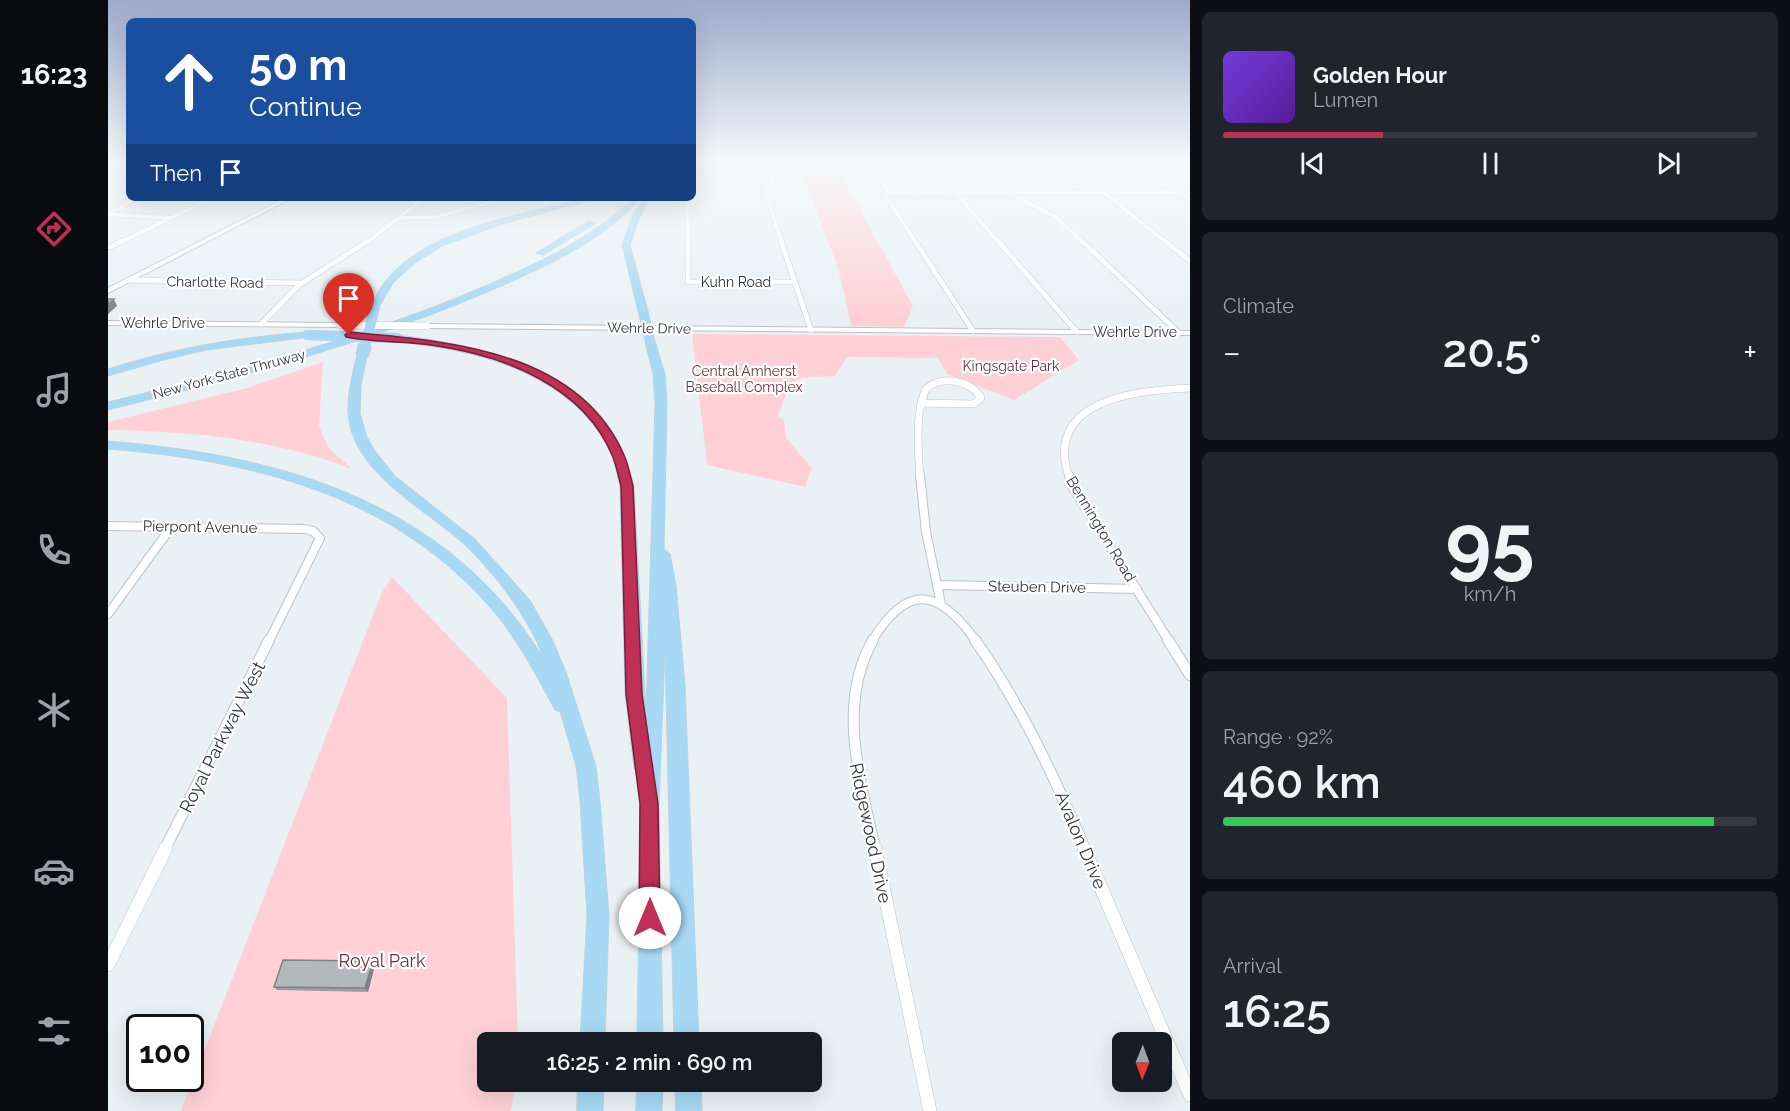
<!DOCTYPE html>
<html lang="en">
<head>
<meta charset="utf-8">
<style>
	:root { --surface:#171b24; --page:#20242c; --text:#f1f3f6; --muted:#9ea1a6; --line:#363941; --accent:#bf3056 }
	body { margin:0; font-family:Raleway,sans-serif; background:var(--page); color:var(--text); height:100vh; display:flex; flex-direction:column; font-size:22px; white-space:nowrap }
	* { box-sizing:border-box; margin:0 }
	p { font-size:20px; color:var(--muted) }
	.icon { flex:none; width:33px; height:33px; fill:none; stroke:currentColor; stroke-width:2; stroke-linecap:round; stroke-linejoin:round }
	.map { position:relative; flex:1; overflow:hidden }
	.drawer { display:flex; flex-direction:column; gap:12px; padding:12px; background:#0d0f14; width:600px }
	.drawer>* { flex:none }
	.banner { position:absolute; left:18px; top:18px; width:570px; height:183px; border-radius:9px; box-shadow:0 6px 24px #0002; background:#1a4fa0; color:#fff; overflow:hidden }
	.needle { width:39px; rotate:181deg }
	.controls { position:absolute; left:1004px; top:1032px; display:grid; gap:12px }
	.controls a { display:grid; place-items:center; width:60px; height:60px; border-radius:9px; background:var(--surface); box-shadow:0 6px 24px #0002; font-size:30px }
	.speed { position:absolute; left:18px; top:1014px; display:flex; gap:12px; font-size:30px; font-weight:700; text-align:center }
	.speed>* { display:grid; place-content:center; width:78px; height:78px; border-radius:50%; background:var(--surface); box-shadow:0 6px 24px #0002; line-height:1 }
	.speed .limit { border:3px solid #111; border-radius:9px; background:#fff; color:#111 }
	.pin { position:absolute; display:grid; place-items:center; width:51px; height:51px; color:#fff; margin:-62px -26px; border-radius:50% 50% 50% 0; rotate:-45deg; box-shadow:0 0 6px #0007 }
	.pin .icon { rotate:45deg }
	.me { position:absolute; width:66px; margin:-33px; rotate:0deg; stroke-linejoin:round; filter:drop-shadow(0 0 4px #0008) }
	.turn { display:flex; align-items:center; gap:21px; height:126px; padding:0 24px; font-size:27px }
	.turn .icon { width:78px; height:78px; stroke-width:2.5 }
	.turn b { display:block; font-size:42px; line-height:51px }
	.then { display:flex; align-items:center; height:57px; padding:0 24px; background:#0003; gap:12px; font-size:22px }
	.big { font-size:45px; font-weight:600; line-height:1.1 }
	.drawer .widget { flex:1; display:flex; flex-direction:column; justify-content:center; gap:9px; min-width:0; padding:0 21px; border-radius:9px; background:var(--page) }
	.drawer .dial { align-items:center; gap:0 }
	.dial b { font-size:78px; line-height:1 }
	.song { display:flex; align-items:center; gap:18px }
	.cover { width:72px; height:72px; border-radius:9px; background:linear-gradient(135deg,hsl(260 70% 55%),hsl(270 70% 35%)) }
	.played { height:6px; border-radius:3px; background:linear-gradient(90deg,var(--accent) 30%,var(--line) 30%) }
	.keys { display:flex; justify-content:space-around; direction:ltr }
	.heat { display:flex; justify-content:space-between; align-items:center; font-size:33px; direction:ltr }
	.charge { height:9px; border-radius:4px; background:linear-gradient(90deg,#34c759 92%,var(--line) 0) }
	.trip { position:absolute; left:369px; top:1032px; width:345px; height:60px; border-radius:9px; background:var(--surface); box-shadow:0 6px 24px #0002; font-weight:600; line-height:60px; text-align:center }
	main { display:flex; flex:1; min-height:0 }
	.tab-bar { display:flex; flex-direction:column; width:108px; justify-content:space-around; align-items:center; background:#090b0e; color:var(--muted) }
	.tab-bar .icon { width:42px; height:42px }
	.tab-bar .selected { color:var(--accent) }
	.tab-bar b { font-size:27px; color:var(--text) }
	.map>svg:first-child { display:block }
	.green { fill:#ffd1d6 }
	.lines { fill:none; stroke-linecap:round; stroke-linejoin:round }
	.minor-far5-casing { stroke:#bcc3c7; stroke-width:4.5 }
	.minor-far4-casing { stroke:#bcc3c7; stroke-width:6 }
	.minor-far3-casing { stroke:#bcc3c7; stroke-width:8 }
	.minor-far2-casing { stroke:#bcc3c7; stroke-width:10 }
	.minor-far1-casing { stroke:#bcc3c7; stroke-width:12 }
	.minor-casing { stroke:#bcc3c7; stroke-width:14 }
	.tertiary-casing { stroke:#bcc3c7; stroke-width:2 }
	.motorway-casing { stroke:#cdcecf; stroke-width:1 }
	.minor-far5 { stroke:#fff; stroke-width:4 }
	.minor-far4 { stroke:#fff; stroke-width:5 }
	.minor-far3 { stroke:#fff; stroke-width:7 }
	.minor-far2 { stroke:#fff; stroke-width:8 }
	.minor-far1 { stroke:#fff; stroke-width:10 }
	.minor { stroke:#fff; stroke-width:13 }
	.tertiary { fill:#fff; fill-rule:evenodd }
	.motorway { fill:#a7d8f4; fill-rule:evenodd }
	.tertiary-bridge-casing { stroke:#bcc3c7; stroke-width:8; stroke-linecap:butt }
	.motorway-bridge-far1-casing { stroke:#cdcecf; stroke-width:10; stroke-linecap:butt }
	.motorway-bridge-casing { stroke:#cdcecf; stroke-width:14; stroke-linecap:butt }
	.tertiary-bridge { stroke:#fff; stroke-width:7 }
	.motorway-bridge-far1 { stroke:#a7d8f4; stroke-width:10 }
	.motorway-bridge { stroke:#a7d8f4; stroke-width:12 }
	.wall { fill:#999fa3 }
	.shaded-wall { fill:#7d8284 }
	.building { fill:#b2b9bd; stroke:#7d8284; stroke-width:1.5 }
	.route { fill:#bf3056; stroke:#7c1f38; stroke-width:1.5 }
	.labels { text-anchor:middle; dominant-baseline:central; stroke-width:4.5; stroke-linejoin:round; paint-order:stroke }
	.far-street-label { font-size:14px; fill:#303335; stroke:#fff }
	.far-park-label { font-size:14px; fill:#6d2f3b; stroke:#fff }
	.street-label { font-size:15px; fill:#303335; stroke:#fff }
	.near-street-label { font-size:18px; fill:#303335; stroke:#fff }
	.near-park-label { font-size:18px; fill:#6d2f3b; stroke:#fff }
</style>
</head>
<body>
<main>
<nav class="tab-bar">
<b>16:23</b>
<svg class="icon selected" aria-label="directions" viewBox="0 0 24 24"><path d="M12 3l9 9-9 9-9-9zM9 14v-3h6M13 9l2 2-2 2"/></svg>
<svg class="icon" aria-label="music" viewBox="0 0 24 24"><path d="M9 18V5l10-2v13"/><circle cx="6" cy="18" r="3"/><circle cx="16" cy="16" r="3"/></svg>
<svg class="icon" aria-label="phone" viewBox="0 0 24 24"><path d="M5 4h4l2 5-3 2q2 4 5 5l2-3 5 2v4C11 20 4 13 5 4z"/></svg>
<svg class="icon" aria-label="climate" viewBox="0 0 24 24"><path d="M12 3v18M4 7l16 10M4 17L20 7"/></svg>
<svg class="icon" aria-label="car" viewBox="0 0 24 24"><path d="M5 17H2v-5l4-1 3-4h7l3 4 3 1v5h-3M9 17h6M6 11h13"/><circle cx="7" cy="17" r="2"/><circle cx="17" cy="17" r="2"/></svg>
<svg class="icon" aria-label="filters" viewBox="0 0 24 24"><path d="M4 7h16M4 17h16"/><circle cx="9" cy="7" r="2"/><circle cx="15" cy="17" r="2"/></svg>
</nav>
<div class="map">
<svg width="1082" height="1111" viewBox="0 0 1082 1111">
	<rect width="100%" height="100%" fill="#e9f1f5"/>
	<g class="green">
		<polygon points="689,160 725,160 805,306 796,327 743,326 731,270"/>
		<path d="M584 334 952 337 971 360 906 400 839 374 830 358 739 357 727 376C683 378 686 374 670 416L676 420 678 438 704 468 697 487 599 465Z"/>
		<path d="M215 362 211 426 220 447 244 469C167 439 82 431 0 430V422L139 388Z"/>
		<polygon points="284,577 399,698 410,1042 380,1042 380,1082 408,1082 403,1111 73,1111 273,594"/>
	</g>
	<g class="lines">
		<g class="minor-far5-casing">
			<g id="minor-far5">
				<polyline points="608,160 610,171"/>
				<polyline points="866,160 898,192 948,217 975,243"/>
				<polyline points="1014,160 1027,169"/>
				<polyline points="765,169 781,193 778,196 808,243"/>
				<polyline points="1037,169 1082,199"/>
				<polyline points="661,171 664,182 657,192 674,243"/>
				<polyline points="995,192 1059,243"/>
				<polyline points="781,193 1072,192"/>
				<polyline points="848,193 891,243"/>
				<polyline points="579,198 580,243"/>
				<polyline points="1,213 30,198"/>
				<polyline points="0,214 62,218"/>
				<polyline points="291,218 328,217 397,198"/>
				<polyline points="11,243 104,198"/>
				<polyline points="258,243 316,198"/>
			</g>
		</g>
		<g class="minor-far4-casing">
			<g id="minor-far4">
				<polyline points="580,241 580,282 687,282"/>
				<polyline points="673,241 703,330"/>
				<polyline points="807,241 865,331"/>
				<polyline points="890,241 969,332"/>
				<polyline points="974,241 1071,333"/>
				<polyline points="1057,241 1082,261"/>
				<polyline points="2,247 14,241"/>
				<polyline points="20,280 195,283"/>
				<polyline points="153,324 191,285 260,241"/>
			</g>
		</g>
		<g class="minor-far3-casing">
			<g id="minor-far3">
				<path d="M812 477C810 452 807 411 818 389 833 375 863 380 873 398L866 404 814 403"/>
				<path d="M961 477C935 400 1028 390 1082 388"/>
			</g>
		</g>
		<g class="minor-far2-casing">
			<g id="minor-far2">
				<polyline points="812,475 818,532 833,604"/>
				<polyline points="961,475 965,488 1061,641"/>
				<polyline points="0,526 197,529 205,531 212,538 161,641"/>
				<polyline points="829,585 1029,589"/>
				<polyline points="0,614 64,526"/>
				<path d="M764 641C800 582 831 589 868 641"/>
			</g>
		</g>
		<g class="minor-far1-casing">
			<g id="minor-far1">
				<path d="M765 640C728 705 753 782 767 849"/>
				<path d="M867 640C913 705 946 776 977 849"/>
				<polyline points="1060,640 1082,675"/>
				<polyline points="57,849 161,640"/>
			</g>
		</g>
		<g class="minor-casing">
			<g id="minor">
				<polyline points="767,848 822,1111"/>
				<polyline points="976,848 1082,1095"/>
				<polyline points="0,965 58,848"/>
			</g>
		</g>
		<g class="tertiary-casing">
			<g id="tertiary">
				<rect x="18" y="160" width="3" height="1"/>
				<polygon points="1082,167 1082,169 585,172 585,170"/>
				<polygon points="177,198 184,198 0,293 0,288"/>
				<polygon points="0,321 232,323 236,325 232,327 0,325"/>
				<polygon points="316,324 1082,331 1082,335 319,328 316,328"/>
			</g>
		</g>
		<g class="motorway-casing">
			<g id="motorway">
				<path d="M479 198H491L398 223 334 246 307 263 285 283 270 309 262 307C267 298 272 287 279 279 324 226 415 215 479 198Z"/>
				<path d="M525 198H533C496 240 441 265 391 287 265 342 133 377 0 410V402C128 371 256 338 377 286 430 263 483 239 525 198Z"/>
				<polygon points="535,198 543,198 531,219 522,245 540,311 535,314 530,311 514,245 523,219"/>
				<polygon points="481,221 488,223 435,255 428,253"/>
				<path d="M199 332 203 333V337L98 350 52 361 0 376V369C65 348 131 337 199 332Z"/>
				<path d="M290 335C380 347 473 366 516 455 521 465 523 476 526 486L538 712 547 404 545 374 537 341 542 338 547 341 557 374 559 404 556 549 562 554 568 585 577 685 591 1042H566L557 651 551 804 555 1042H529L533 775 529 774 526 768 517 694 512 486C509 476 508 465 504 455 476 395 416 366 354 352 332 347 309 345 286 340L285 338Z"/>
				<path d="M254 353 259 356 253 385 252 413 259 437 267 451 287 476 367 539 422 600 445 641 458 672 488 766 492 801 501 915 497 1042H472L479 915 472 801 468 766 452 712 447 710C429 677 411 642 387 613 287 495 148 461 0 449V441C173 455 338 501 435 657 420 617 388 575 357 545 318 509 241 472 240 410 240 391 244 374 249 356Z"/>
				<polygon points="470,1082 496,1082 495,1111 469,1111"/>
				<polygon points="529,1082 555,1082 554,1111 528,1111"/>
				<polygon points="567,1082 593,1082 594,1111 568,1111"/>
			</g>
		</g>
		<use href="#minor-far5" class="minor-far5"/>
		<use href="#minor-far4" class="minor-far4"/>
		<use href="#minor-far3" class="minor-far3"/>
		<use href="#minor-far2" class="minor-far2"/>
		<use href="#minor-far1" class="minor-far1"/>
		<use href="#minor" class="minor"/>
		<use href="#tertiary" class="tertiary"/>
		<use href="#motorway" class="motorway"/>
		<g class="tertiary-bridge-casing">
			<polyline id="tertiary-bridge" points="232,325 319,326"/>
		</g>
		<g class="motorway-bridge-far1-casing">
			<g id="motorway-bridge-far1">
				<polyline points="535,311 542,341"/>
				<polyline points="199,335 290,338"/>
				<polyline points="257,346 267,307"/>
			</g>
		</g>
		<g class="motorway-bridge-casing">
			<polyline id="motorway-bridge" points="254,356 257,345"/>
		</g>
		<use href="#tertiary-bridge" class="tertiary-bridge"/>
		<use href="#motorway-bridge-far1" class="motorway-bridge-far1"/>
		<use href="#motorway-bridge" class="motorway-bridge"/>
	</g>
	<polygon class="wall" points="265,961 267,965 260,992 169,990 166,987"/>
	<g class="shaded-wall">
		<polygon points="6,299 9,306 0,314 0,304"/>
		<polygon points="265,961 267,965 260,992 257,988"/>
	</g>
	<g class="building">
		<polygon points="0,299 6,299 0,304"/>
		<polygon points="175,960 265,961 257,988 166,987"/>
	</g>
	<linearGradient id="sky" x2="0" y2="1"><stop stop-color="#9ca9cb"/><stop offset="0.51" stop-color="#f5f9fa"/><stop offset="1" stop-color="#f5f9fa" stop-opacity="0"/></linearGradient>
	<rect width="1082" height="316" fill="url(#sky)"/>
	<path class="route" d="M241 332C340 341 470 350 516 455 520 464 522 475 525 486L534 694 550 804 552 918 549 925 542 928 534 925 531 918 532 804 518 694 513 486C510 475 508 464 504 455 476 387 397 356 329 346 299 341 268 343 238 337L237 335Z"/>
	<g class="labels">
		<g class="far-street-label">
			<text transform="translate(107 282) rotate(1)">Charlotte Road</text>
			<text x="628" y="282">Kuhn Road</text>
			<text x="55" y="323">Wehrle Drive</text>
			<text transform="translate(541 328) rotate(1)">Wehrle Drive</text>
			<text x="1027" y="332">Wehrle Drive</text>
			<text transform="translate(121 374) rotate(-15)">New York State Thruway</text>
		</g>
		<g class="far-park-label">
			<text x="903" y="366">Kingsgate Park</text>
			<text x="636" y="371">Central Amherst<tspan x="636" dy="16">Baseball Complex</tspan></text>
		</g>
		<g class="street-label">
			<text transform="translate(92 527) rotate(1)">Pierpont Avenue</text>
			<text transform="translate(993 529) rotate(59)">Bennington Road</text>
			<text transform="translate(929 587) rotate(1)">Steuben Drive</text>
		</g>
		<g class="near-street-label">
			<text transform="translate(114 737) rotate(-63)">Royal Parkway West</text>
			<text transform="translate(763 833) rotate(78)">Ridgewood Drive</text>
			<text transform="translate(973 840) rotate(67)">Avalon Drive</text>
		</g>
		<g class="near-park-label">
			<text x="274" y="960">Royal Park</text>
		</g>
	</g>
</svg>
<div class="controls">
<a><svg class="needle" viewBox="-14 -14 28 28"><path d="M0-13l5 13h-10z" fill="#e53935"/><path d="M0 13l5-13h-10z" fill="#9ea1a6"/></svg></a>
</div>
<div class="speed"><div class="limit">100</div></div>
<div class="pin" style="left:241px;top:335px;background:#d93025"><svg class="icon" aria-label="arrive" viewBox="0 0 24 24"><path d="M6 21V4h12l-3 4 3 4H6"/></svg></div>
<svg class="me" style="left:542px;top:918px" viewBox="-20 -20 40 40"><circle r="19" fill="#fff"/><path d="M0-13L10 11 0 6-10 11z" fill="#bf3056"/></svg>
<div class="trip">16:25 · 2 min · 690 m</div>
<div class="banner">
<div class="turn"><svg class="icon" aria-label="ahead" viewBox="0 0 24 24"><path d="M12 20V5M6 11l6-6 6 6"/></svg><div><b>50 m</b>Continue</div></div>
<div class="then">Then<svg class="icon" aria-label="arrive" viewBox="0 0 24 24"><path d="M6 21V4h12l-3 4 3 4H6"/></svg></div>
</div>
</div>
<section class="drawer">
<div class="widget">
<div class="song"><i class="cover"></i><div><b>Golden Hour</b><p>Lumen</p></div></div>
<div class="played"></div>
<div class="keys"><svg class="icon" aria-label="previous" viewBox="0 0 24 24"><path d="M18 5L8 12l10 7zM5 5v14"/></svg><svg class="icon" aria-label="pause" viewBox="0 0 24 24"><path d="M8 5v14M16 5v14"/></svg><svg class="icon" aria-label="next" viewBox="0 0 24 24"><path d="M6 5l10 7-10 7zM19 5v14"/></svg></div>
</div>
<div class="widget"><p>Climate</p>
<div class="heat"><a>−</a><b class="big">20.5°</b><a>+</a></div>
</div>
<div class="widget dial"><b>95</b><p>km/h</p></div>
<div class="widget"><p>Range · 92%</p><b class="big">460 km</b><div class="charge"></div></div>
<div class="widget"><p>Arrival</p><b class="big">16:25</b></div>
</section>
</main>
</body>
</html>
